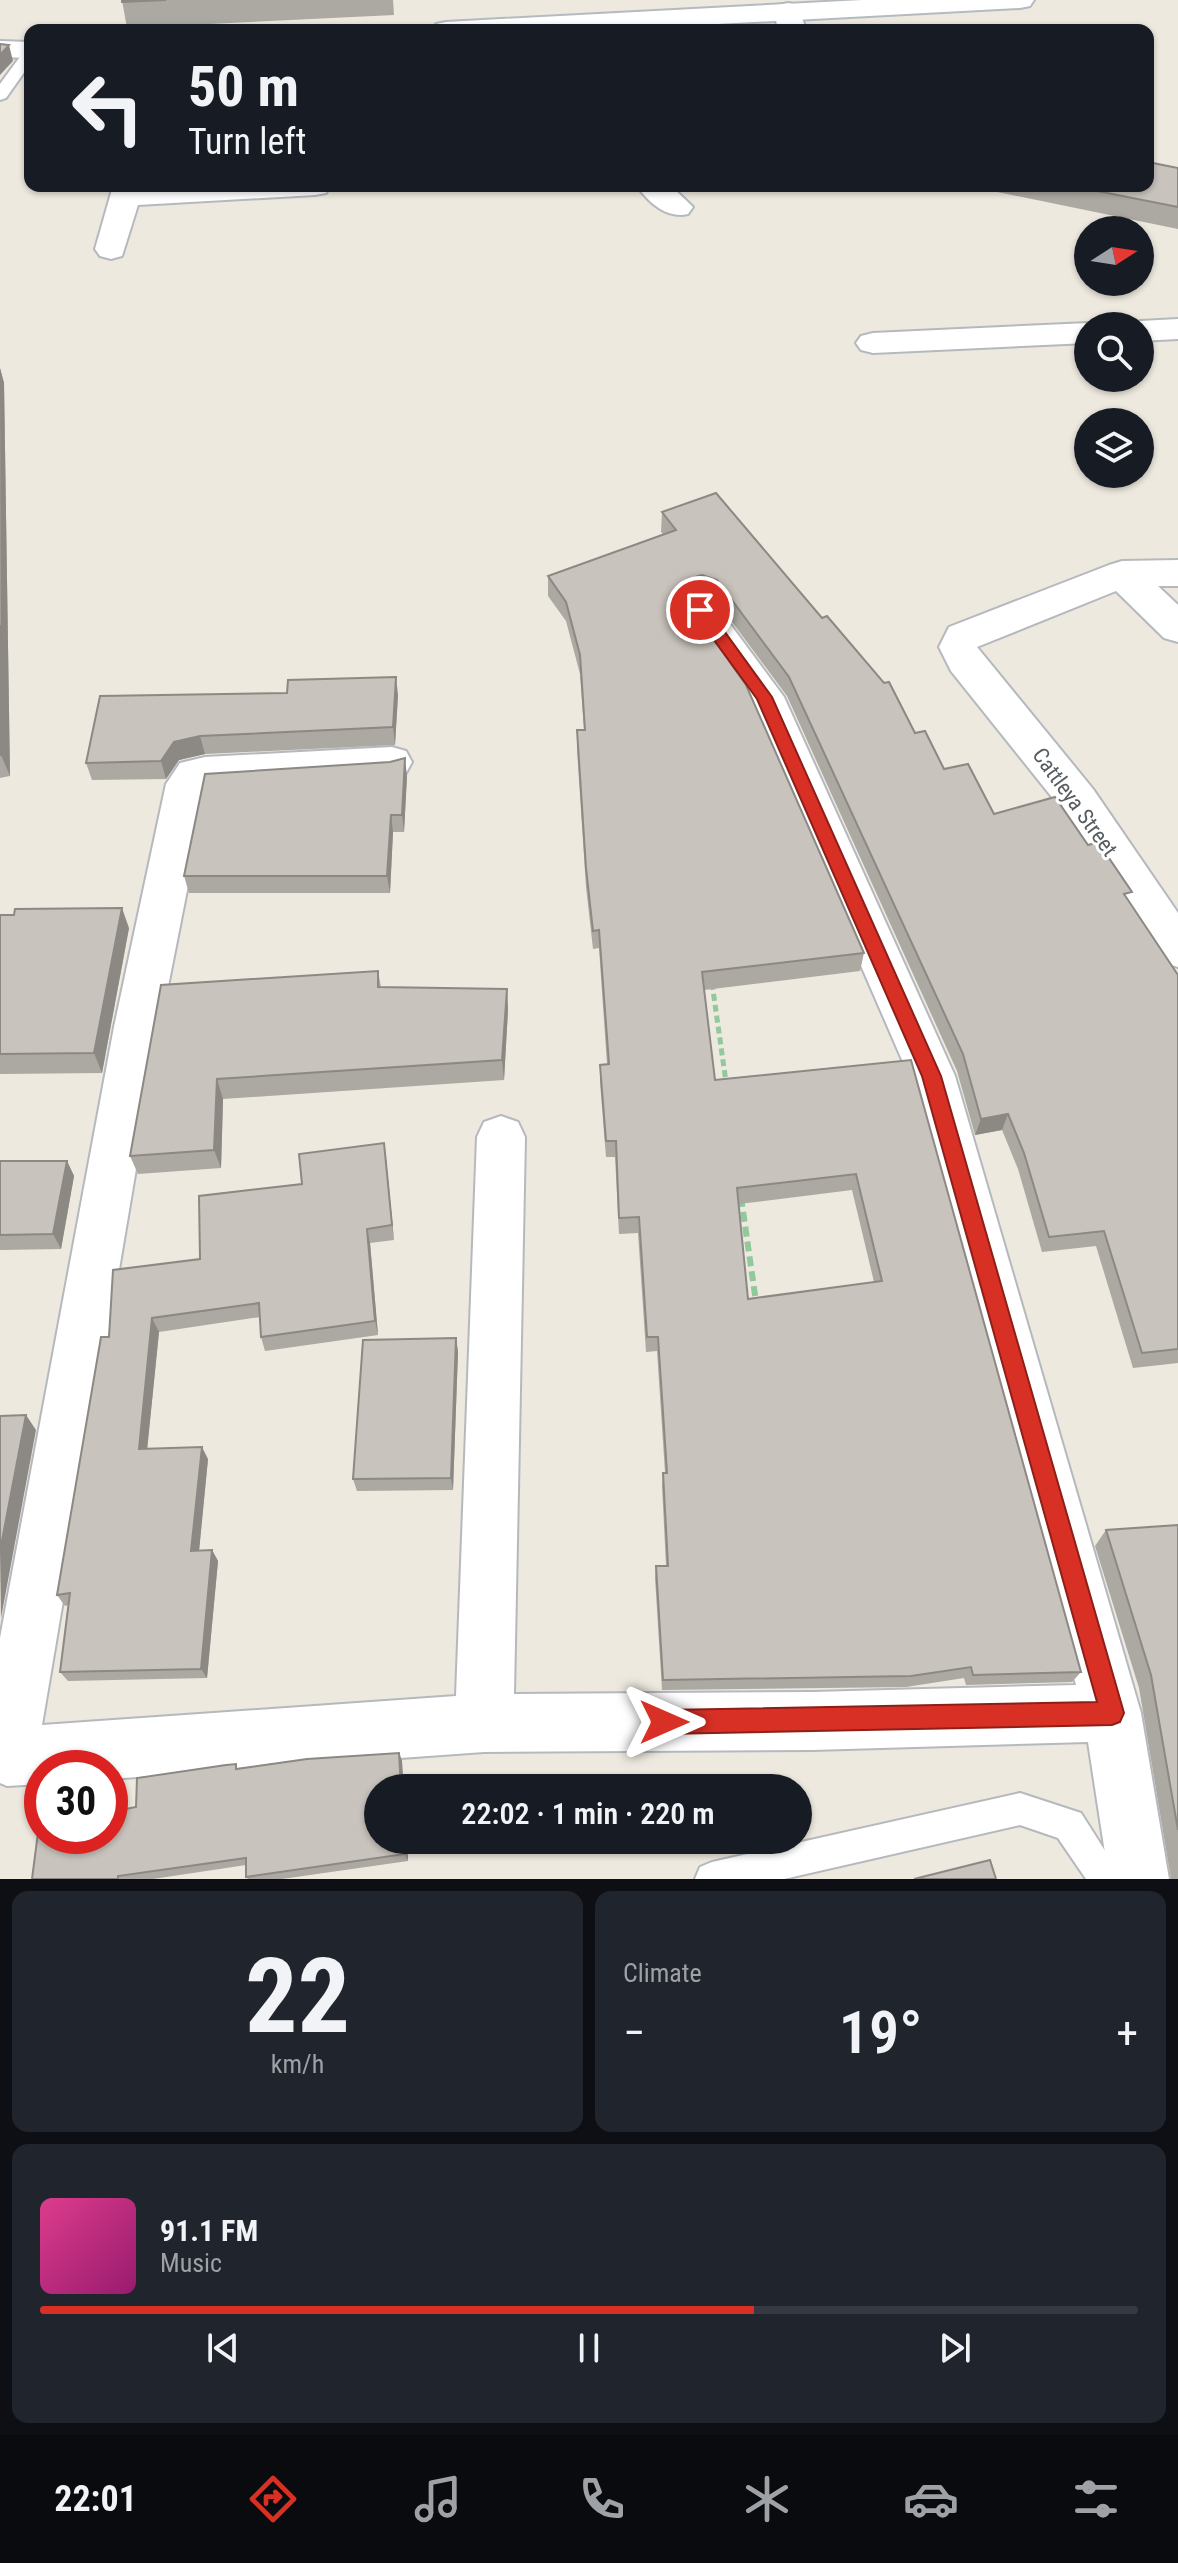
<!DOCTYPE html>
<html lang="en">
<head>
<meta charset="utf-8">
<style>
	:root { --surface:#171b24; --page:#20242c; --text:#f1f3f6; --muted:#9ea1a6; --line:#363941; --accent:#d93025 }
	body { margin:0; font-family:"Roboto Condensed",sans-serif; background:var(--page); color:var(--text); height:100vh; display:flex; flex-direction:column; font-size:30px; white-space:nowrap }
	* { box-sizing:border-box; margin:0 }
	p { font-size:26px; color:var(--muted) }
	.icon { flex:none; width:44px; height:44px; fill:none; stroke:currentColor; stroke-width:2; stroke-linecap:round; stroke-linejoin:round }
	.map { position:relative; height:1879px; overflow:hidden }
	.sheet { display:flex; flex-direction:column; gap:12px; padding:12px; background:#0d0f14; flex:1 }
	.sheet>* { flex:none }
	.hud { position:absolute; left:24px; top:24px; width:1130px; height:168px; border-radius:16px; box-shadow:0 2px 6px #0004; background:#171b24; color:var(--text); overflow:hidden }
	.needle { width:52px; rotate:78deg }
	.buttons { position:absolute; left:1074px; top:216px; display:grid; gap:16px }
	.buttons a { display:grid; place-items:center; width:80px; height:80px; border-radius:50%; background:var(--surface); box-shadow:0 2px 6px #0004; font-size:40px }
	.speed { position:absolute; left:24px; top:1750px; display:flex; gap:16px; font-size:40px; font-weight:700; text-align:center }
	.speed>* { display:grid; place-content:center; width:104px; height:104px; border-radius:50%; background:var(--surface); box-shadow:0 2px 6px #0004; line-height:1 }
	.speed .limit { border:12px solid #d22; background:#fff; color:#111 }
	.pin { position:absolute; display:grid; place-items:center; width:68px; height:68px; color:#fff; margin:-34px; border:4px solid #fff; border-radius:50%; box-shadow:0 2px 8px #0007 }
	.me { position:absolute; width:88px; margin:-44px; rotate:90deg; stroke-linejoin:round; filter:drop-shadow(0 0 6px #0008) }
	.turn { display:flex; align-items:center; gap:28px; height:168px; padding:0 32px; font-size:36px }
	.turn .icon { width:104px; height:104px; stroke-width:2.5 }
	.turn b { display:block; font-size:56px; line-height:68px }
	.big { font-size:60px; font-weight:600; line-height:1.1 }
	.sheet .card { flex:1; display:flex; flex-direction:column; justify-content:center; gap:12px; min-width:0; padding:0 28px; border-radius:16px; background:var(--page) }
	.sheet .dial { align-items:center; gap:0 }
	.dial b { font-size:104px; line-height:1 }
	.song { display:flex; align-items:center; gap:24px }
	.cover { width:96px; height:96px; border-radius:12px; background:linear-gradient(135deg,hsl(330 70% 55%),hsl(320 70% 35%)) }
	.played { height:8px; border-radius:4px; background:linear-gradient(90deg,var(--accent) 65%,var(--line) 65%) }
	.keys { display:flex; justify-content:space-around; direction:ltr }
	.heat { display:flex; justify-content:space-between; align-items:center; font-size:44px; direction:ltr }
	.sheet .tiles { flex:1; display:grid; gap:12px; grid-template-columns:1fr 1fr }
	.card:last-child { grid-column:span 2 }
	.trip { position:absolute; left:364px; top:1774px; width:448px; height:80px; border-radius:40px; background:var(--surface); box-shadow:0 2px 6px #0004; font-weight:600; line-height:80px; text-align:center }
	.tabs { display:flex; height:128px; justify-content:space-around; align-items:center; background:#090b0e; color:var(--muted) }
	.tabs .icon { width:56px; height:56px }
	.tabs .on { color:var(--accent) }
	.tabs b { font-size:36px; color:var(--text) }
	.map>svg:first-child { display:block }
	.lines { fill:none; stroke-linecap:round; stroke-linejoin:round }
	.lane-casing { stroke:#b5b9be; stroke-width:4 }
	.street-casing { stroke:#b5b9be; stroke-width:4 }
	.secondary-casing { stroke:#b5bac0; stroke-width:4 }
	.path-far1 { stroke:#91c99c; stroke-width:5; stroke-dasharray:7 4; stroke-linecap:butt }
	.path { stroke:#91c99c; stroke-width:6; stroke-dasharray:10 5; stroke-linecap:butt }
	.lane { fill:#fff; fill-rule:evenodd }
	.street { fill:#fff; fill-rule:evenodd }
	.secondary { fill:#fff; fill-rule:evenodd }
	.wall { fill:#aca8a2; fill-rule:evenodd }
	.shaded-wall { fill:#8c8884 }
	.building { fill:#c8c3bc; stroke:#8c8884; stroke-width:2; fill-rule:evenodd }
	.route { fill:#d93025; stroke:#8d1f18; stroke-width:2 }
	.labels { text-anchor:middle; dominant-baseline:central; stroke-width:6; stroke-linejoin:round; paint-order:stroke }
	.street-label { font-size:22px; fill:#585d62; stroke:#fff }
</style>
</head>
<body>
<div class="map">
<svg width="1178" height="1879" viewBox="0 0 1178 1879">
	<rect width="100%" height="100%" fill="#ede9df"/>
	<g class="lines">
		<g class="lane-casing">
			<g id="lane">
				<polygon points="30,48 30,64 6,98 0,100 0,84 25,50"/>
				<polygon points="1020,1793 1081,1813 1123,1879 1086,1879 1058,1838 1020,1825 784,1879 695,1879 700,1867 712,1862"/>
			</g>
		</g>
		<g class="street-casing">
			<g id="street">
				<polygon points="788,3 798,5 806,30 778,30 774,11 778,5"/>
				<polygon points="113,186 143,187 330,186 326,193 315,195 138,205 122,256 111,259 100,256 95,249"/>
				<path d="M637 186H671L693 207 688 214C667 219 649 203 637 186Z"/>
				<polygon points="1178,319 1178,339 1140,341 1140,326 1127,326 1140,321"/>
				<polygon points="1088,323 1100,326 1088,326 1088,343 873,353 861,350 856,343 861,336 873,333"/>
				<polygon points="1178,560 1178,586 1158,586 1178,605 1178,642 1164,638 1116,591 977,647 1093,789 1178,913 1178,967 1162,962 1063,811 951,671 939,647 949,627 1109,565 1122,561"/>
				<polygon points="700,597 713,601 784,697 955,1076 1141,1713 1169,1879 1109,1879 1088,1742 813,1750 484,1752 110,1779 110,1768 42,1768 42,1784 7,1786 0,1783 0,1638 114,1027 166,784 180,763 205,757 392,747 406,751 412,762 406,773 392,777 207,789 160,1027 42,1725 456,1696 477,1137 484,1122 501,1116 518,1122 525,1137 514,1694 813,1692 1076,1685 909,1076 747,703 681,610 687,601"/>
			</g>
		</g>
		<g class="secondary-casing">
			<g id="secondary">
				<polygon points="862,0 1034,0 1030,6 1020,8 605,30 432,30 436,24 446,22"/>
				<polygon points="0,41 30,42 30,58 0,57"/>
			</g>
		</g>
		<polyline class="path-far1" points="712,983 726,1082"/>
		<g class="path">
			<polyline points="726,1080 726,1084"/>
			<polyline points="741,1197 756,1302"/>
		</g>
		<use href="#lane" class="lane"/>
		<use href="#street" class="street"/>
		<use href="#secondary" class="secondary"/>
	</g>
	<g class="wall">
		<polygon points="122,0 393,0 394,15 127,28"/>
		<polygon points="1153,163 1178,168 1178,229 968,186 1148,186"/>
		<polygon points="0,368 4,383 10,776 0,778"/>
		<path d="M662 512 915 733 944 769 994 814 1088 845 1128 901 1178 975V1363L1133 1368 1096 1246 1042 1252 1018 1169 1002 1130 975 1135 957 1071 787 696 715 599 701 594 686 598 685 600 864 953 860 971 704 990 715 1080 911 1060 1081 1672 1072 1682 966 1685 964 1678 906 1687 662 1690 655 1578 656 1566H666L662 1486 663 1473H665L657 1351 646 1352 638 1233 619 1234 615 1157H606L600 1082V1065L607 1064 599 948 593 949 586 887 577 749V730H584L580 674 566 621 548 596V576L664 535 661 532ZM852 1190 874 1282 748 1299 739 1204Z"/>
		<polygon points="398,695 395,745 205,754 179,760 166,779 92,780 86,763 100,696"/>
		<polygon points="407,776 404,832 393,832 390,893 189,893 184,876"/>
		<polygon points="0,915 129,928 102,1073 0,1074"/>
		<polygon points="378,971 381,987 507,989 508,1010 504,1080 223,1099 221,1168 138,1174 130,1156 161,985"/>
		<polygon points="384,1143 386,1158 394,1240 370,1243 378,1335 265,1351 261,1337 260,1317 159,1332 147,1448 208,1459 199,1550 212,1550 218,1561 207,1678 68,1681 60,1672 68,1605 65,1606 57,1595 109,1337 200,1259 302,1184"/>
		<polygon points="0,1161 67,1161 74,1176 61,1249 0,1250"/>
		<polygon points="456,1338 458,1352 453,1490 357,1491 353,1479"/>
		<polygon points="1178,1525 1178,1879 1171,1879 1139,1688 1095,1546 1106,1530"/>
		<polygon points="399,1753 402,1761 378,1840 407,1840 408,1861 282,1879 248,1879 246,1877 246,1865 153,1879 32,1879 136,1807 239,1768"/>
	</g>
	<g class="shaded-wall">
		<polygon points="9,45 13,61 0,75 0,55"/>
		<polygon points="0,368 4,383 10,776 1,755"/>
		<polygon points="702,575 701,594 686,598 679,612 680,592 687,579"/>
		<polygon points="396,677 398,695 395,745 393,727"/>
		<polygon points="200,736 205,754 179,760 166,779 161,761 174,742"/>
		<polygon points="405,758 407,776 404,832 402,815"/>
		<polygon points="391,815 393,832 390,893 387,876"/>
		<polygon points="122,908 129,928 102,1073 94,1053"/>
		<polygon points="507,989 508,1010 504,1080 502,1060"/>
		<polygon points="217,1079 223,1099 221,1168 214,1150"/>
		<polygon points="1008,1114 1002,1130 975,1135 981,1119"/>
		<polygon points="384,1143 386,1158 394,1240 392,1225"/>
		<polygon points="67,1161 74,1176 61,1249 53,1234"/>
		<polygon points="367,1229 370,1243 378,1335 375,1321"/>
		<polygon points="152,1318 159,1332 146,1461 139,1449"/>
		<polygon points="456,1338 458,1352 453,1490 451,1478"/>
		<polygon points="26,1415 36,1430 1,1618 0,1551"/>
		<polygon points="202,1447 208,1459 198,1562 191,1551"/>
		<polygon points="212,1550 218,1561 207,1678 201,1669"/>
		<polygon points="399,1753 402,1761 404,1788 401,1788"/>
		<polygon points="404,1840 407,1840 408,1861 405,1854"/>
	</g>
	<g class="building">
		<polygon points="122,0 166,0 122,2"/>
		<polygon points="0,44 9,45 0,55"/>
		<polygon points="1148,156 1150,156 1153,163 1178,168 1178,207 1072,186 1148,186"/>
		<path d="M716 493 822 618 827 616 884 683 889 682 915 733 925 731 944 769 968 764 994 814 1055 797 1088 845 1098 842 1132 892 1124 894 1178 975V1349L1142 1353 1104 1231 1049 1237 1024 1153 1008 1114 981 1119 963 1054 789 677 717 580 702 575 687 579 680 592 746 685 864 953 702 972 715 1080 911 1060 1081 1672 973 1675 971 1667 911 1676 663 1680 656 1566H668L663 1473H667L658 1337H647L639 1217 619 1218 616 1141H606L600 1065 609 1064 599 930 593 931 586 868 577 730H585L580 655 566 602 548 576 676 530 662 512ZM856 1174 882 1281 748 1299 737 1188Z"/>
		<polygon points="0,625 1,755 0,755"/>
		<polygon points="396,677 393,727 200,736 174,742 161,761 86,763 100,696 287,693 288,680"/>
		<polygon points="405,758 402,815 391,815 387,876 184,876 205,774 390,762"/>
		<polygon points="122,908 94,1053 0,1054 0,915 14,915 15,909"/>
		<polygon points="378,971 378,987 507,989 502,1060 217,1079 214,1150 130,1156 161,985"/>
		<polygon points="384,1143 392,1225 367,1229 375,1321 261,1337 259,1303 152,1318 139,1449 202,1447 191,1551 212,1550 201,1669 60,1672 70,1593 57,1595 101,1337 109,1337 113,1270 200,1259 199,1196 302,1184 299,1154"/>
		<polygon points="0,1161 67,1161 53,1234 0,1235"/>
		<polygon points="456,1338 451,1478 353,1479 363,1340"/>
		<polygon points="26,1415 0,1551 0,1416"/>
		<polygon points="1178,1525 1178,1830 1151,1675 1106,1530"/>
		<polygon points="399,1753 401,1788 378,1788 378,1840 404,1840 405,1854 246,1877 246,1858 118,1876 118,1879 32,1879 39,1825 42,1824 42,1836 110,1836 110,1812 136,1807 137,1778 226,1765 236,1764 236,1769 307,1759"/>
		<polygon points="990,1860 996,1879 914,1879"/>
	</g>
	<polygon class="route" points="700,605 706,606 772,697 941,1076 1124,1713 1120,1722 1112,1725 664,1734 655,1730 652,1722 655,1713 664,1710 1097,1702 922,1076 757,699 695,614 692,610"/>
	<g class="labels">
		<g class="street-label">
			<text transform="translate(1075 802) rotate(54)">Cattleya Street</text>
		</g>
	</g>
</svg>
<div class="buttons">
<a><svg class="needle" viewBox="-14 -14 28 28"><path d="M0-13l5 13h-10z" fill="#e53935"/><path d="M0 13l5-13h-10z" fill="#9ea1a6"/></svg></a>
<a><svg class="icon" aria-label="search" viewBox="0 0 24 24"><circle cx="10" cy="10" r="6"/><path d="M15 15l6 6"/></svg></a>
<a><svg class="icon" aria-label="layers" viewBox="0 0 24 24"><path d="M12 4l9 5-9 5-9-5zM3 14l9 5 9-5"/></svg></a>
</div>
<div class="speed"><div class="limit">30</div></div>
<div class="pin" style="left:700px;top:610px;background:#d93025"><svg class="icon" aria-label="arrive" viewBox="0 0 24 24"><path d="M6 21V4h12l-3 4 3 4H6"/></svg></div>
<svg class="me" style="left:664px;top:1722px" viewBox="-20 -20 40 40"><path d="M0-17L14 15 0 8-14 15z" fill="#d93025" stroke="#fff" stroke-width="4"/></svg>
<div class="trip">22:02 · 1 min · 220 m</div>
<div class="hud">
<div class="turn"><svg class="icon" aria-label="left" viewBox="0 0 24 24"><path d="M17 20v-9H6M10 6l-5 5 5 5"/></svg><div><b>50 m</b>Turn left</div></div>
</div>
</div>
<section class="sheet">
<div class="tiles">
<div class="card dial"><b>22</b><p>km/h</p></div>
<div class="card"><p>Climate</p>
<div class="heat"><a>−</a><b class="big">19°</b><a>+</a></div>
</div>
<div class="card">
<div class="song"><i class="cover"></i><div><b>91.1 FM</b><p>Music</p></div></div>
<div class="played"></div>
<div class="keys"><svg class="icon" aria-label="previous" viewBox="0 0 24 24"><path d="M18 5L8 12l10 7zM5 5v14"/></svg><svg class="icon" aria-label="pause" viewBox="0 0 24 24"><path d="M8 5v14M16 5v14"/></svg><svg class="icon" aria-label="next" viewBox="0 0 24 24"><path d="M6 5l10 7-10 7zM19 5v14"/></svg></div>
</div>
</div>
</section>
<nav class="tabs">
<b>22:01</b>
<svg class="icon on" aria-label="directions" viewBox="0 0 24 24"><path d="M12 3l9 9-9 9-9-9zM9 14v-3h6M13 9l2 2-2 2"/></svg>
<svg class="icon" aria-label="music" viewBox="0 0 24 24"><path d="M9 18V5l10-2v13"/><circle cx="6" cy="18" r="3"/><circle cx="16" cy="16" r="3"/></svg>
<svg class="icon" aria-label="phone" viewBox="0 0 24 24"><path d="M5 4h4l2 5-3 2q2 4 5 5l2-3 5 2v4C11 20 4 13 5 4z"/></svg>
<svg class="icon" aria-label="climate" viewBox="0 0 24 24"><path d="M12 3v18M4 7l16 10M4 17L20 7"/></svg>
<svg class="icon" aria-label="car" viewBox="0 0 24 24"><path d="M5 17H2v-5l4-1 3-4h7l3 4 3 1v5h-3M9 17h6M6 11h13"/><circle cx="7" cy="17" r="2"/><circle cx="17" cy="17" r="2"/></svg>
<svg class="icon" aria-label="filters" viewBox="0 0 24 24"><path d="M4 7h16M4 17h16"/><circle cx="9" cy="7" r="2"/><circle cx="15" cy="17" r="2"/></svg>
</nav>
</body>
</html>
